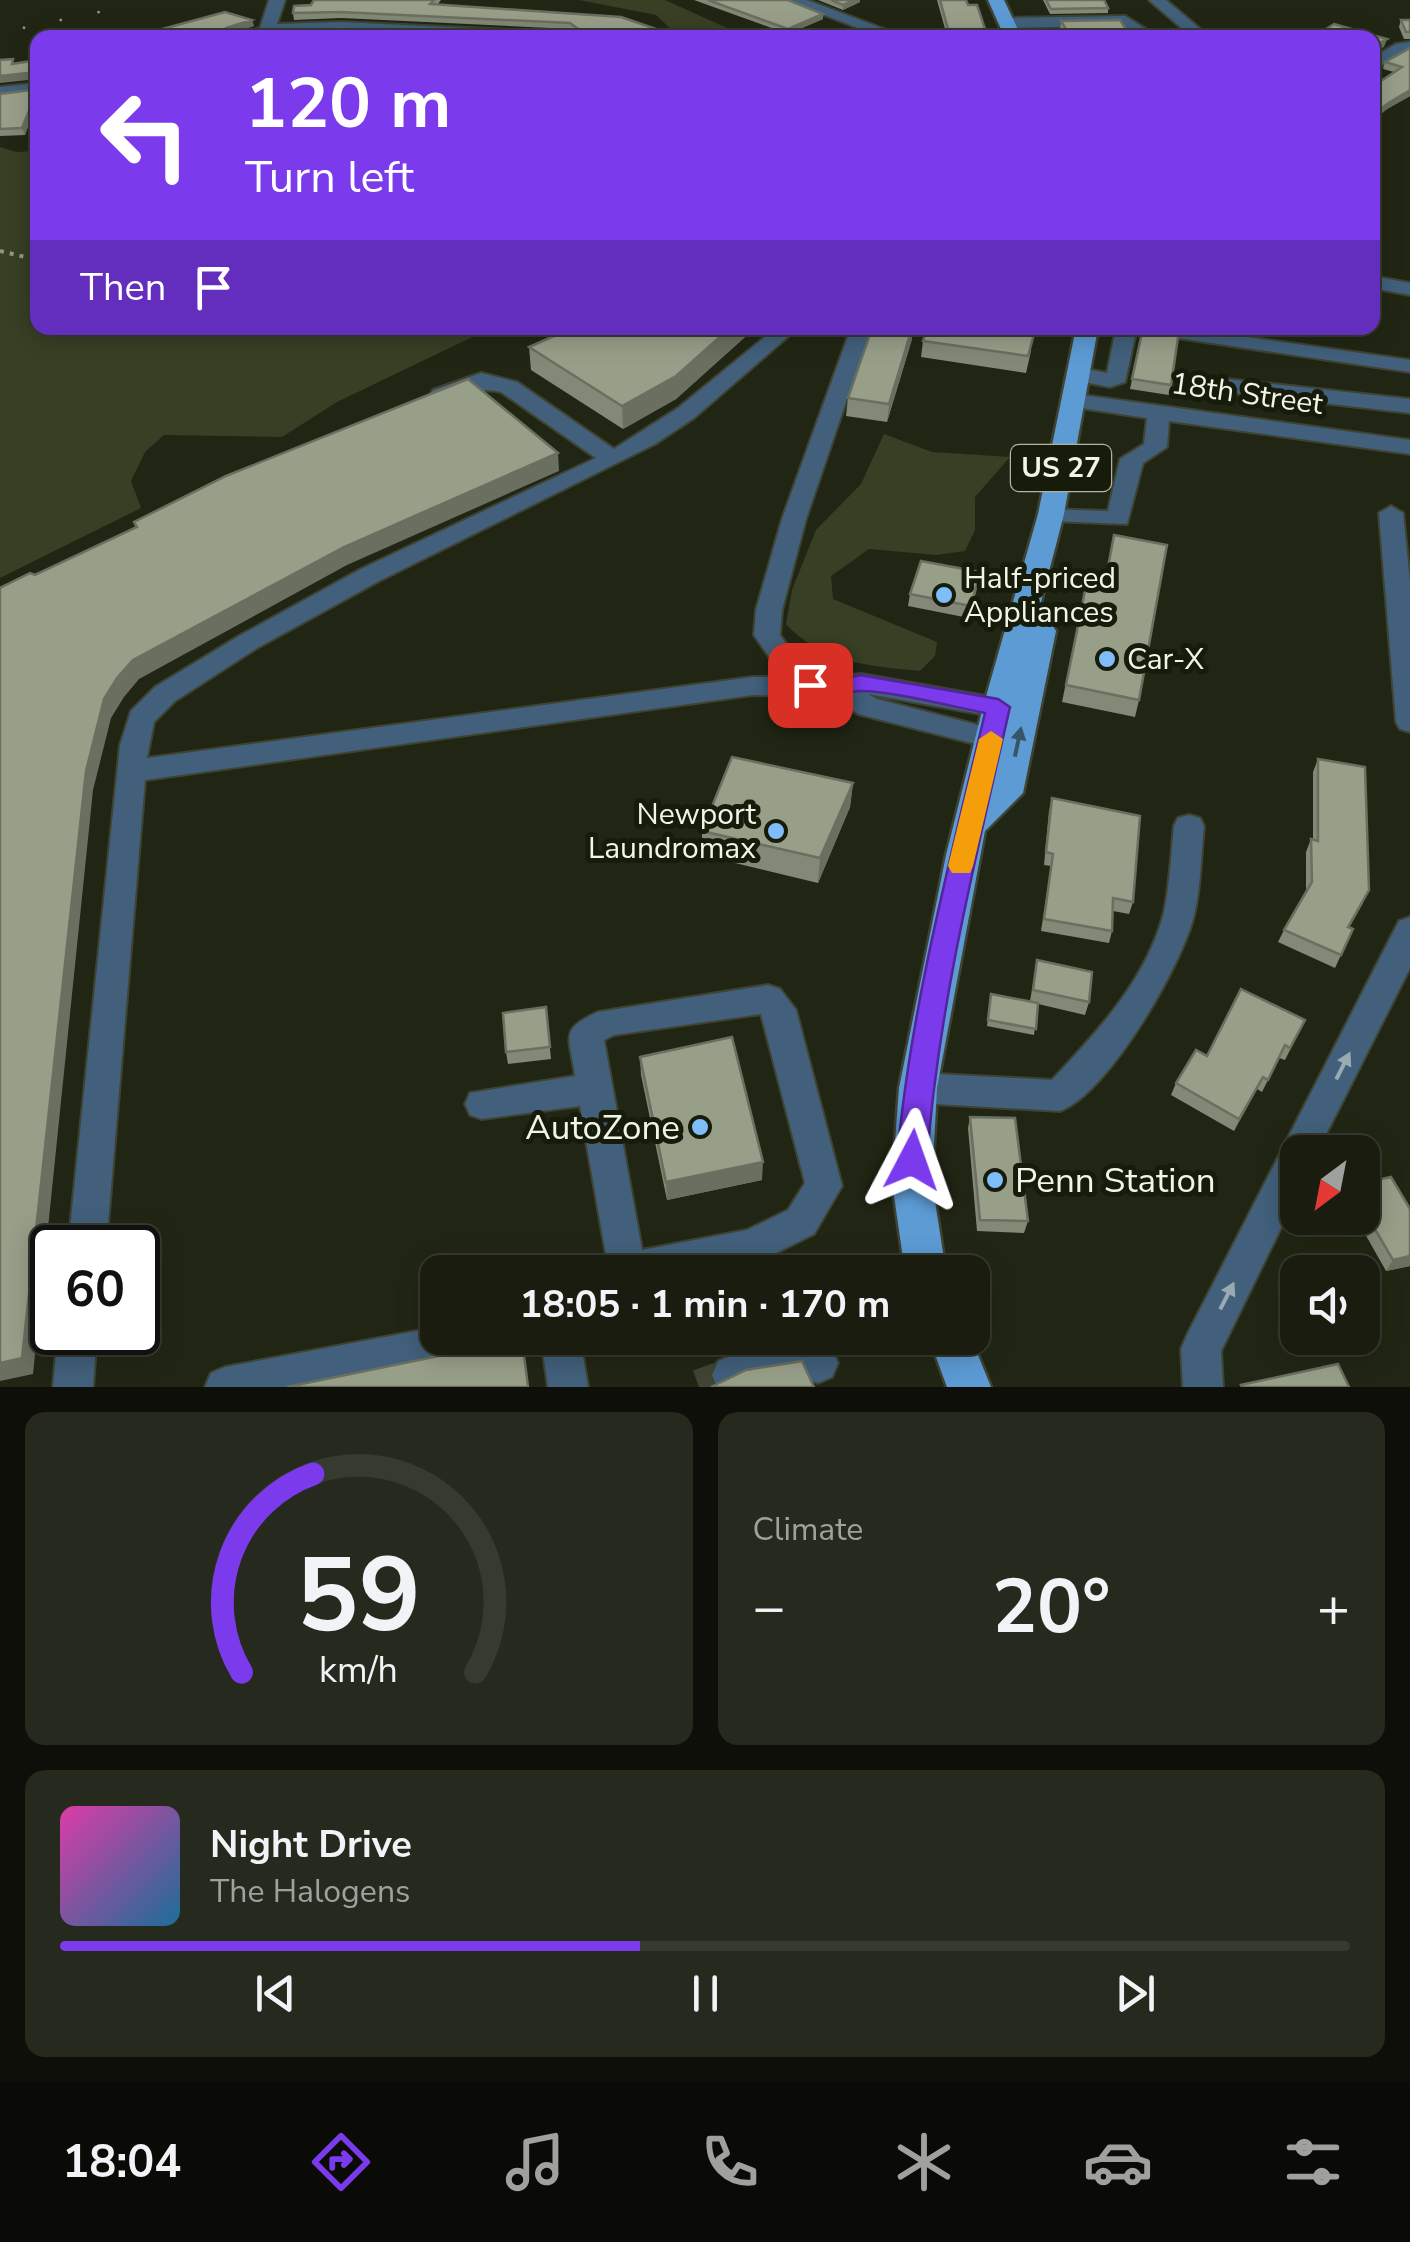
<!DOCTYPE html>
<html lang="en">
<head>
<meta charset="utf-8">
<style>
	:root { --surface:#191c0f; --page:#26291d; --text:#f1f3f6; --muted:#9fa19e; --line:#373a2f; --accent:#7c3aed }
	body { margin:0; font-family:"Nunito Sans",sans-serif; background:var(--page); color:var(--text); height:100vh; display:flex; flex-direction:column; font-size:38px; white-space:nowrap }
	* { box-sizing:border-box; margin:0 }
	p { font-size:32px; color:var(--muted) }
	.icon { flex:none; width:55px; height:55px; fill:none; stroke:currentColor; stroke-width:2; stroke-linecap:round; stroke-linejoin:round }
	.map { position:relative; height:1387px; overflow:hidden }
	.details { display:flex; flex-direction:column; gap:25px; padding:25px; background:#0e0f08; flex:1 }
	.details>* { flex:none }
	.hud { position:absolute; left:30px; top:30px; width:1350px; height:305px; border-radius:20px; box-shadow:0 5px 25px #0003,0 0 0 2px var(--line); background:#7c3aed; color:#fff; overflow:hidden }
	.needle { width:65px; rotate:212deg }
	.tools { position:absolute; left:1280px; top:1135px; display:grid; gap:20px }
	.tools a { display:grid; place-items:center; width:100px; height:100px; border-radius:20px; background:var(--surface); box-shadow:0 5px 25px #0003,0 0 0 2px var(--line); font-size:50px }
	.speed { position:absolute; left:30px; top:1225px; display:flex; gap:20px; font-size:50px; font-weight:700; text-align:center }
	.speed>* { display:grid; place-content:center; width:130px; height:130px; border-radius:50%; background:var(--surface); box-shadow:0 5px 25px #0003,0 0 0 2px var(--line); line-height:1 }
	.speed .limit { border:5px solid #111; border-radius:15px; background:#fff; color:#111 }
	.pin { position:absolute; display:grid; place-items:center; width:85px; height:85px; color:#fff; margin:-42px; border-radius:20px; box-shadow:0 5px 15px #0006 }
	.me { position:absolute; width:110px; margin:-55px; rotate:4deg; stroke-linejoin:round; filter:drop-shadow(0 0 8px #0008) }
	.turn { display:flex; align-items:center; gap:35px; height:210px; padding:0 50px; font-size:45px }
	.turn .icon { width:130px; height:130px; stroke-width:2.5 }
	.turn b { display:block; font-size:70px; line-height:85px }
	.then { display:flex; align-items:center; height:95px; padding:0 50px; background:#0003; gap:20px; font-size:38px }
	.big { font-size:75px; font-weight:700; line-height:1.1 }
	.details .tile { flex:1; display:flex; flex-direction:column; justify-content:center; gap:15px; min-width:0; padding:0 35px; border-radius:20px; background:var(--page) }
	.details .dial { align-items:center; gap:0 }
	.dial svg { height:260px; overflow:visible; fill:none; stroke:var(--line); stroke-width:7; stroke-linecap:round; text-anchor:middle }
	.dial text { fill:var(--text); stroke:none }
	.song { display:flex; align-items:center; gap:30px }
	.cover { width:120px; height:120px; border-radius:15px; background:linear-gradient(135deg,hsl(320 70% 55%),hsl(200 70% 35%)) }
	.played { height:10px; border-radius:5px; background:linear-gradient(90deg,var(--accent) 45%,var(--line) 45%) }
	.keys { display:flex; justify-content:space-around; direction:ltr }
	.heat { display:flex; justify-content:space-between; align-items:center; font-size:55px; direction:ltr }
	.details .tiles { flex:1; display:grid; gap:25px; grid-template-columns:1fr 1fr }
	.tile:last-child { grid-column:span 2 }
	.trip { position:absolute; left:420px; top:1255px; width:570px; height:100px; border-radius:20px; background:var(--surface); box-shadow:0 5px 25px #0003,0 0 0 2px var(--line); font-weight:700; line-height:100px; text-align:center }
	.dock { display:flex; height:160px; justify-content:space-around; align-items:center; background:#0a0b06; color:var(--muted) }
	.dock .icon { width:70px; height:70px }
	.dock .on { color:var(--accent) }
	.dock b { font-size:45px; color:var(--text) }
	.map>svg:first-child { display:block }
	.green { fill:#373f24 }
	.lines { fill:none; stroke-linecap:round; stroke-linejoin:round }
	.minor-tunnel { stroke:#404534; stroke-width:35; stroke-dasharray:35 18; stroke-linecap:butt }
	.minor-casing { stroke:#3e4332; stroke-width:4 }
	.major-casing { stroke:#3e4332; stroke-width:5 }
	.path-far1 { stroke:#939688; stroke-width:2.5; stroke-dasharray:2.5 5; stroke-linecap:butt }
	.path { stroke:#939688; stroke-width:4; stroke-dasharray:4 6; stroke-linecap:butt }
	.minor { fill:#42607c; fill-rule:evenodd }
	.major { fill:#5d9bd5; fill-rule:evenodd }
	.wall { fill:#838976 }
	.shaded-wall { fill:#6a6f60 }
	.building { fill:#989f89; stroke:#6a6f60; stroke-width:2.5 }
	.oneway { fill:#365565 }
	.oneway2 { fill:#9aaab2 }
	.route { fill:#7c3aed; stroke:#51269a; stroke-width:2.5 }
	.slow { fill:#f59e0b }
	.poi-dot { fill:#7ebdf9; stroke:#171c0a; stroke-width:4 }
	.labels { text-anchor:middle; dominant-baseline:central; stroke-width:10; stroke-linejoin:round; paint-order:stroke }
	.shield { fill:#171c0a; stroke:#b0b3a6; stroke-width:2.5 }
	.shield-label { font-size:28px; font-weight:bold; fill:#f1f4e9 }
	.street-label { font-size:30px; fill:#f1f4e9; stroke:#171c0a }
	.poi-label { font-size:30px; fill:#f1f4e9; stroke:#171c0a; text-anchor:start }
	.near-poi-label { font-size:35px; fill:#f1f4e9; stroke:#171c0a; text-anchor:end }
</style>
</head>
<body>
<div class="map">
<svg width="1410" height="1387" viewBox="0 0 1410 1387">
	<rect width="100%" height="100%" fill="#212614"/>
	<g class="green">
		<polygon points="579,0 665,0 747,37 679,37 656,15"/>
		<polygon points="0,147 16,152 37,151 38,328 491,328 337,402 282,437 164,435 145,452 131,481 141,508 0,578"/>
		<path d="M884 434 932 452 1010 457 975 497V530L965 551 936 555 869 549 831 576 833 599 937 642 935 656 920 671C869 666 822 663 786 624L792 590 816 530 861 484Z"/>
	</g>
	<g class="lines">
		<polyline class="minor-tunnel" points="699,1387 732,1375"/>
		<g class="minor-casing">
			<g id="minor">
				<polygon points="269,0 285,0 277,24 341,22 570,33 578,38 341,32 229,38 260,28"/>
				<polygon points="785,0 807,0 908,38 884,38"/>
				<polygon points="1149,0 1166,0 1211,38 1193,38"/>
				<polygon points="1125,16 1160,38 1140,38 1122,26 1007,28 999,23 1007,18"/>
				<polygon points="1410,42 1410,52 1372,70 1372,58 1396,44"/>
				<polygon points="38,83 38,93 0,97 0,87"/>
				<polygon points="1372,276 1410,283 1410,295 1372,288"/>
				<path d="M776 328H798L694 418 655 444 379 581 257 648 175 701 154 722 147 758 753 677H783L754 635 756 610 782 519 851 328H871L806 519 782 610 780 635 797 659 819 678 861 674 1008 700 1012 707 1008 714 998 717 868 694 877 699 1001 731 1005 738 1001 745 991 748 858 714 834 697 753 695 145 780 106 1248H68L120 745 131 711 155 687 239 636 361 569 596 458 501 392C470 384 459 405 433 400L430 395 433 390 481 373 517 382 614 449 678 408Z"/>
				<polygon points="1116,328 1184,328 1410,360 1410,372 1136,332 1125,382 1110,387 1073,380 1070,375 1081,368 1107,373"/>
				<polygon points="1207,377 1410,399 1410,413 1199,389 1196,384"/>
				<polygon points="1075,394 1410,440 1410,454 1169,421 1167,447 1143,463 1127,524 1051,521 1042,519 1039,514 1042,509 1108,511 1120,459 1144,444 1147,418 1067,406 1064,401 1067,396"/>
				<polygon points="1391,506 1403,513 1410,582 1410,732 1400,729 1396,722 1379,513"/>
				<path d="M1189 815 1200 818 1204 826C1201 854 1201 883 1195 911 1185 961 1109 1093 1060 1111L918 1103 906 1099 901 1088 906 1077 918 1073 1052 1080C1098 1031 1147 979 1164 912 1170 884 1171 854 1174 826L1178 818Z"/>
				<polygon points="1410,917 1410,968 1317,1152 1298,1152 1298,1193 1221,1351 1223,1387 1183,1387 1181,1349 1187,1335 1399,921"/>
				<path d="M768 985 780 989 796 1010 842 1186 814 1234 752 1265 712 1272H609L580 1106 482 1119 470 1115 465 1104 470 1093 575 1076C570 1037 558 1030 598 1012ZM761 1014 805 1183 788 1210 747 1230 642 1250 604 1040 614 1035Z"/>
				<polygon points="438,1327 438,1338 502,1338 496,1352 482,1357 328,1387 205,1387 211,1373 225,1367"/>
				<polygon points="58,1332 97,1332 93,1387 53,1387"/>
				<polygon points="541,1338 580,1338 588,1387 548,1387"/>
				<path d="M775 1338H807L832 1349 838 1363 832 1377 818 1383C790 1371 779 1380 752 1387 741 1387 728 1387 717 1387L712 1375 718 1361Z"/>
			</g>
		</g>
		<g class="major-casing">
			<g id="major">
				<polygon points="988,0 1004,0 1022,38 1005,38"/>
				<polygon points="1076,328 1098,328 1064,514 1040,606 1056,631 1023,793 985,831 937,1088 932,1182 946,1272 905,1272 892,1182 899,1088 946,855 983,707 1038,514"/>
				<polygon points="929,1338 971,1338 991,1387 947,1387"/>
			</g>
		</g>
		<g class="path-far1">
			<polyline points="98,11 100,15"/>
			<polyline points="60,19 63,23"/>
			<polyline points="23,27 27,30"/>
		</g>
		<polyline class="path" points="0,251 38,260"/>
		<use href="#minor" class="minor"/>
		<use href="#major" class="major"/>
	</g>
	<g class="wall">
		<polygon points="314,0 441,0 437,5 671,34 129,38 252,20 254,26 228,34 578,35 570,29 341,18 294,20 293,13 311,5"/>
		<polygon points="694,0 788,0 823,14 823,19 788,34"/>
		<polygon points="818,0 860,0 860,2 843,10"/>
		<polygon points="937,0 966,0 985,29 984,36 947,36"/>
		<polygon points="1043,0 1104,0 1108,8 1108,13 1050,14"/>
		<polygon points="1401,20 1410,20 1410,39 1404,39 1399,27"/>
		<polygon points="1061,21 1128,32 1127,38 1064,38 1060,31"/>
		<polygon points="1410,48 1410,96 1387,109 1372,121 1372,87 1394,72 1383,69 1385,62"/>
		<polygon points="38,89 38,117 31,118 25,135 0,136 0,94"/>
		<polygon points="572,328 755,328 676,399 623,429 531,370 529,347"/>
		<polygon points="1143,328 1171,385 1169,395 1130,389"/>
		<polygon points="912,339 887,422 846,416 848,398"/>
		<polygon points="923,341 1031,351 1026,373 921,357"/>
		<polygon points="978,584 969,618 908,606 910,594"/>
		<polygon points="1086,586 1139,700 1135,717 1062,702"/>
		<polygon points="1318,759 1363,903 1349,928 1353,929 1335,968 1278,942 1284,930 1306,891 1306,852 1311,839 1313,840 1313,772"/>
		<polygon points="853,783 850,807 818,883 702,855 702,831"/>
		<polygon points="1052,798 1133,902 1129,914 1113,911 1112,931 1109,943 1041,931 1051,866 1044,865 1049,811"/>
		<polygon points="1037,960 1089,1002 1085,1015 1038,1004 1034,1035 987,1026 991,994 1030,1001"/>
		<polygon points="546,1007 551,1059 508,1064 506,1052"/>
		<polygon points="1305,1020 1285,1060 1279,1058 1262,1092 1257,1089 1234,1131 1171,1095 1176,1083 1207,1056"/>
		<polygon points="640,1057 762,1180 667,1200 641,1075"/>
		<polygon points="970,1117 1028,1221 1024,1233 977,1231 968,1128"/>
		<polygon points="1362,1183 1410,1209 1410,1266 1386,1271 1356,1218 1362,1218"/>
	</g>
	<g class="shaded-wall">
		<polygon points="854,0 860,0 860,2 843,10 843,5"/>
		<polygon points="823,14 823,19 788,34 788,29"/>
		<polygon points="252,20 254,26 228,34 224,32 226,28"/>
		<polygon points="1387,39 1384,47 1372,53 1372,47"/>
		<polygon points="36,72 38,79 0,83 0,76"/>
		<polygon points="1410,90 1410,96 1387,109 1372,121 1372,115 1390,102"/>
		<polygon points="38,110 38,117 31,118 25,135 22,128 29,111"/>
		<polygon points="730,328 755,328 676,399 623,429 622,406"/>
		<polygon points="912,328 912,339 887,422 889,404"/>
		<polygon points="558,453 559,471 347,565 139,679 124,697 111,718 93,790 33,1374 0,1381 0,1363 86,771 104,699 117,678 133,660 344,547"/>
		<polygon points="853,783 850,807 818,883 820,858"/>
		<polygon points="1263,1077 1257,1089 1234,1131 1239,1119"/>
		<polygon points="763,1162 762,1180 667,1200 666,1182"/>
		<polygon points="1410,1256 1410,1266 1386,1271 1393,1260"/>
	</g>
	<g class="building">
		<polygon points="314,0 434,0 430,4 621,17 671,34 673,38 129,38 225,12 252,20 226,28 224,32 228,35 340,29 578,35 581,31 570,23 340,12 293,13 294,6 311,5"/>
		<polygon points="708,0 788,0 823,14 788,29"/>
		<polygon points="831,0 854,0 843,5"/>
		<polygon points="940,0 966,0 968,5 977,5 985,29 948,29"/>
		<polygon points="1046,0 1104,0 1108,8 1051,9"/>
		<polygon points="1120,20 1128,32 1069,34 1061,21"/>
		<polygon points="1401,20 1410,20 1410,32 1406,32"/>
		<polygon points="1334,24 1387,39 1372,47 1372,38 1312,38"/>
		<polygon points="1410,48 1410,90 1390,102 1372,115 1372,87 1402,67 1385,62"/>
		<polygon points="13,59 12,64 38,60 38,74 36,72 0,76 0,60"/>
		<polygon points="38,89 38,110 29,111 22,128 0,129 0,94"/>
		<polygon points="572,328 730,328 676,376 622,406 529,347"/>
		<polygon points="872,328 912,328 889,404 848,398"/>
		<polygon points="927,328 989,328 1034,334 1028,356 923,341"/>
		<polygon points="1143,328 1179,331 1171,385 1132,379"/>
		<polygon points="468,379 558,453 344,547 133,660 117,678 104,699 86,771 22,1358 0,1363 0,588 30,573 35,575 137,527 134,522 226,476"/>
		<polygon points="1114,535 1167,545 1139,700 1066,685 1086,586 1104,589"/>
		<polygon points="921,561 980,572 971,606 910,594"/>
		<polygon points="732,757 853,783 820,858 702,831"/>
		<polygon points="1318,759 1365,767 1369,890 1348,927 1353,929 1341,955 1284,930 1312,882 1311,839 1318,841"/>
		<polygon points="1052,798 1140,816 1133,902 1113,898 1112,931 1044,919 1053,854 1046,852"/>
		<polygon points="1037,960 1092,972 1089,1002 1033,990"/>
		<polygon points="1241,989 1305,1020 1290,1048 1285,1045 1268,1080 1263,1077 1239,1119 1176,1083 1196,1050 1207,1056"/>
		<polygon points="991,994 1038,1003 1036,1029 988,1020"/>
		<polygon points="546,1007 550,1047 506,1052 503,1013"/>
		<polygon points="732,1037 763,1162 666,1182 640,1057"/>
		<polygon points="970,1117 1015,1118 1028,1221 980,1220"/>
		<polygon points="1391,1177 1410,1209 1410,1256 1393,1260 1362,1207 1362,1183"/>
		<polygon points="522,1339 528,1387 287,1387"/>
		<polygon points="802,1361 814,1387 711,1387 746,1370"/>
		<polygon points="1338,1364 1349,1387 1242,1387 1241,1385"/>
	</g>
	<defs><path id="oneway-solid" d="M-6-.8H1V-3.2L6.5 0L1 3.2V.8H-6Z" transform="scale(2.5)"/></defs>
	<use class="oneway" href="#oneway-solid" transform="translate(1018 742) rotate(-78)"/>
	<g class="oneway2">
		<use href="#oneway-solid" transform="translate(1343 1066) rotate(-63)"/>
		<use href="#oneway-solid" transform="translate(1227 1296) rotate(-63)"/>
	</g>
	<path class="route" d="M860 675 998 699 1010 707C976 857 938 1007 927 1160L922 1170 912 1174 902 1170 897 1160C910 1009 950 861 985 713 954 707 888 690 859 691 840 693 812 702 798 685L810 677 840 680Z"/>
	<polygon class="slow" points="991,731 1003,739 973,866 970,873 952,873 948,866 979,739"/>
	<g class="poi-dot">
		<circle cx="944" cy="595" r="10"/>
		<circle cx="1107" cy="659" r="10"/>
		<circle cx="776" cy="831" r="10"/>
		<circle cx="700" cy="1127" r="10"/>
		<circle cx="995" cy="1180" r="10"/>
	</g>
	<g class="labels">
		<rect class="shield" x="1011" y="445" width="100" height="46" rx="8"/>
		<g class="shield-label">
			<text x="1061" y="468">US 27</text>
		</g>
		<g class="street-label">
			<text transform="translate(1247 394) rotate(8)">18th Street</text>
		</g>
		<g class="poi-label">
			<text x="964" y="578">Half-priced<tspan x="964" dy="34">Appliances</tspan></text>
			<text x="1127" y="659">Car-X</text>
			<text x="756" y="814" text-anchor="end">Newport<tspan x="756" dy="34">Laundromax</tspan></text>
		</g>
		<g class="near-poi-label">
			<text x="680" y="1127">AutoZone</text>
			<text x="1015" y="1180" text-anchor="start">Penn Station</text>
		</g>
	</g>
</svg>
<div class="tools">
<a><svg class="needle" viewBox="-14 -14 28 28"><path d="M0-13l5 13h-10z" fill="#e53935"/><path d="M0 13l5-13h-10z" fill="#9fa19e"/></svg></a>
<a><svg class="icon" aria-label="sound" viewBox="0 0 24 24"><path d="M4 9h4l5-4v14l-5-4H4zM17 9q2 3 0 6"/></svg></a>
</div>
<div class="speed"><div class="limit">60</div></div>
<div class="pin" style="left:810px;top:685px;background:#d93025"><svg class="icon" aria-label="arrive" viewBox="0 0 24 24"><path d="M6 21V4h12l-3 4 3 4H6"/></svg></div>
<svg class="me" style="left:912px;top:1160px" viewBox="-20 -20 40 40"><path d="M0-17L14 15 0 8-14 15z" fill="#7c3aed" stroke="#fff" stroke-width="4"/></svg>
<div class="trip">18:05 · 1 min · 170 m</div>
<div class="hud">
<div class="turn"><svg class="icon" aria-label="left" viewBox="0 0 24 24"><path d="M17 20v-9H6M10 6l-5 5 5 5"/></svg><div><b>120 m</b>Turn left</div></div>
<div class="then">Then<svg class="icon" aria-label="arrive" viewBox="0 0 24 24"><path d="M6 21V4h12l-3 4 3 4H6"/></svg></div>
</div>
</div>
<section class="details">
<div class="tiles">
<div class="tile dial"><svg viewBox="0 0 100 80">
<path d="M14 69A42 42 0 1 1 86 69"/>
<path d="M14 69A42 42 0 0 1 36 8" stroke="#7c3aed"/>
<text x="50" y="56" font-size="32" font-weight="700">59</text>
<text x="50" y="72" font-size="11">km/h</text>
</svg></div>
<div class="tile"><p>Climate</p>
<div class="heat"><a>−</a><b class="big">20°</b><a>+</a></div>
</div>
<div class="tile">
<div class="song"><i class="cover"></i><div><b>Night Drive</b><p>The Halogens</p></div></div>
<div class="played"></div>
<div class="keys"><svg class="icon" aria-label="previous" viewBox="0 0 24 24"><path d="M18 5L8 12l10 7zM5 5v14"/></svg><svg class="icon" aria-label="pause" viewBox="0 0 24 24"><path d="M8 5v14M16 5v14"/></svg><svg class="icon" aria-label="next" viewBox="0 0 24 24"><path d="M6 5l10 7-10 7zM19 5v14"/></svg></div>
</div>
</div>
</section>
<nav class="dock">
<b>18:04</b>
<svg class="icon on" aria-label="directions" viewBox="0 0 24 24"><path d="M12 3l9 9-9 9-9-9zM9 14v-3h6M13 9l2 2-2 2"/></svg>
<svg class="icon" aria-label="music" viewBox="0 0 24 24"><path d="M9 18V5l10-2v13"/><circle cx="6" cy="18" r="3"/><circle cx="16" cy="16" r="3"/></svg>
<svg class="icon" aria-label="phone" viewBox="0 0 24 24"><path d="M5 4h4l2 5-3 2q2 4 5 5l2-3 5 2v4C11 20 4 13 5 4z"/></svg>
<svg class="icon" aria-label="climate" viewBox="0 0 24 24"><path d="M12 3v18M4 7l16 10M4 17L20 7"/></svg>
<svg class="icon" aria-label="car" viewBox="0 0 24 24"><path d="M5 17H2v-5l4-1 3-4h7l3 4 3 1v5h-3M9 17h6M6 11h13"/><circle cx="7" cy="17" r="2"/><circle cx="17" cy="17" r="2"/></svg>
<svg class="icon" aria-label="filters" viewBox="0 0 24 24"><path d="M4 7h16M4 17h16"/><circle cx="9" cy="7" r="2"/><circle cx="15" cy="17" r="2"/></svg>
</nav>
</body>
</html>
